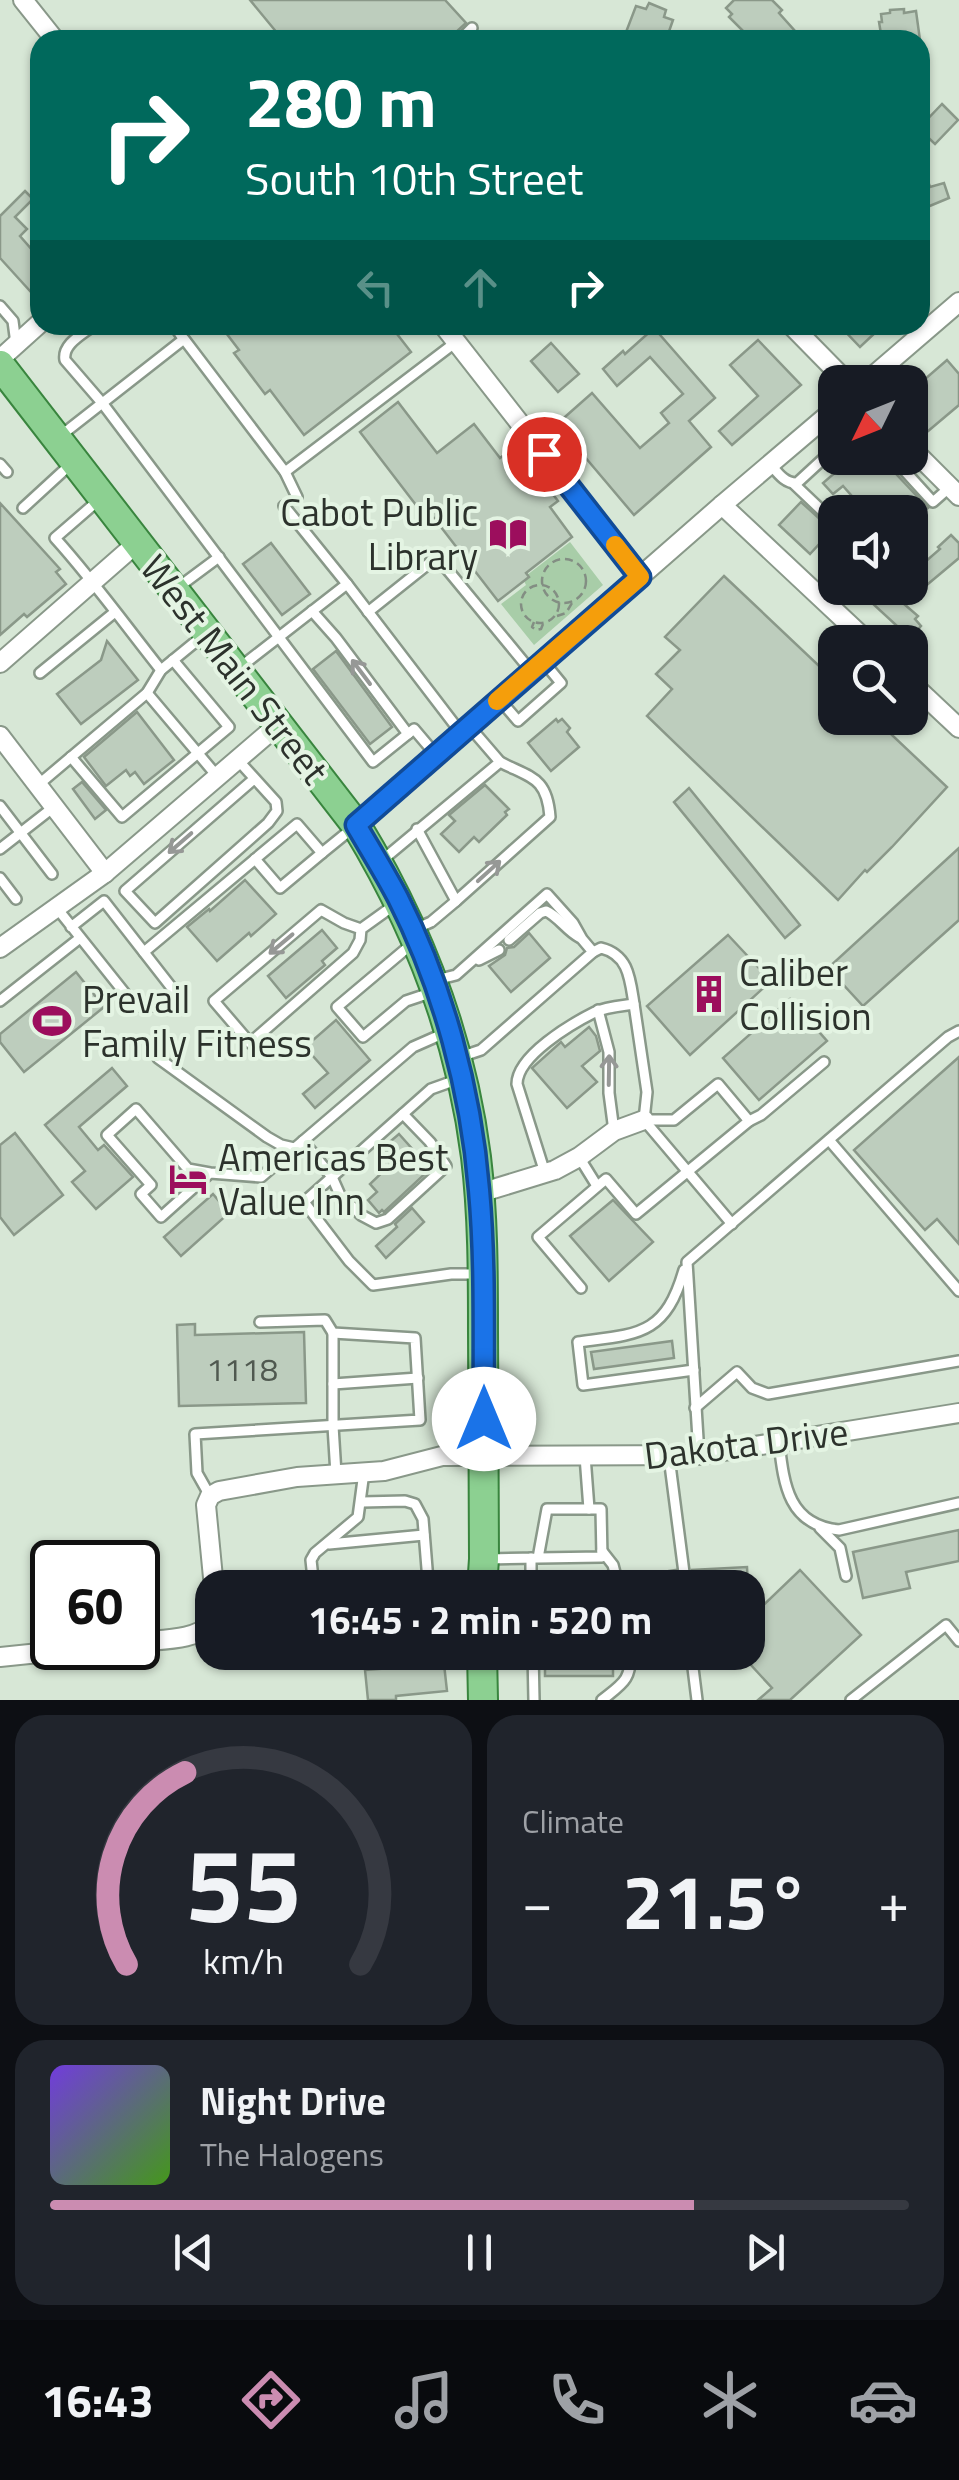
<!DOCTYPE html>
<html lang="en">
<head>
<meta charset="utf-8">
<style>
	:root { --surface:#171b24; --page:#20242c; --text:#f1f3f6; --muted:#9ea1a6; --line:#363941; --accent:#cb8cb1 }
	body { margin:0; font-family:"Titillium Web",sans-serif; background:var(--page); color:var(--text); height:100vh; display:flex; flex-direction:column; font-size:38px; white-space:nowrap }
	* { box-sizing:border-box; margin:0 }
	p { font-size:32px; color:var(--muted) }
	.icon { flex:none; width:55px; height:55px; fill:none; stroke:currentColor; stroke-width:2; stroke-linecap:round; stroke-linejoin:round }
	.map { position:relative; height:1700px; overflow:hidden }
	.panel { display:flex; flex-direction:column; gap:15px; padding:15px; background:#0d0f14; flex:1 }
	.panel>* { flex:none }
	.top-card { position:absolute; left:30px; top:30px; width:900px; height:305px; border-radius:30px; box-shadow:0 2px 8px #0004; background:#00695c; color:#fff; overflow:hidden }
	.needle { width:65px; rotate:227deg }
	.fabs { position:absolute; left:818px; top:365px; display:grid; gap:20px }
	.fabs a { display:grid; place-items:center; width:110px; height:110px; border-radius:20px; background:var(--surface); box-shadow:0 2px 8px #0004; font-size:50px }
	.speed { position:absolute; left:30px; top:1540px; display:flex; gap:20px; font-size:50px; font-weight:700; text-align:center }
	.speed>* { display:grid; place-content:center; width:130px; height:130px; border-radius:50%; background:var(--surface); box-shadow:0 2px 8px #0004; line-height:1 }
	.speed .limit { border:5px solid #111; border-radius:15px; background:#fff; color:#111 }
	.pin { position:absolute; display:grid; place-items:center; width:85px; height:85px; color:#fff; margin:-42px; border:5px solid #fff; border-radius:50%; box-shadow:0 2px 10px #0007 }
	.me { position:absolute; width:110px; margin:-55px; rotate:0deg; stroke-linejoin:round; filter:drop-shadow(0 0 8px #0008) }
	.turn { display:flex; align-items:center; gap:35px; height:210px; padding:0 50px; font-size:45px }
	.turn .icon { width:130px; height:130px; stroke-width:2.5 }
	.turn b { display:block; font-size:70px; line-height:85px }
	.lanes { display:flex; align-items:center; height:95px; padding:0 50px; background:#0003; justify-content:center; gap:50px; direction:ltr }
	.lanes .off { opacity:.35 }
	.big { font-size:75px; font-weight:700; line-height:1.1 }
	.panel .widget { flex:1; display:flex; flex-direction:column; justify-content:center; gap:15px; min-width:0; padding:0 35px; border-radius:30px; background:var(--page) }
	.panel .dial { align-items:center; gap:0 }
	.dial svg { height:260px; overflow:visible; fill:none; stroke:var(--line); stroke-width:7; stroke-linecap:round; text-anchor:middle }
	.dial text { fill:var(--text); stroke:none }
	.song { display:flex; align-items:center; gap:30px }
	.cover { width:120px; height:120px; border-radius:15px; background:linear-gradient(135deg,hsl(260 70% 55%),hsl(100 70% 35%)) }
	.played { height:10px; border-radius:5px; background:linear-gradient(90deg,var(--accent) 75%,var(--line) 75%) }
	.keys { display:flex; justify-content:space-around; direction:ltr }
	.heat { display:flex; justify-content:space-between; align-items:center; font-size:55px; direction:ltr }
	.panel .tiles { flex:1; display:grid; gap:15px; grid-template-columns:1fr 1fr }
	.widget:last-child { grid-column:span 2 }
	.trip { position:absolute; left:195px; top:1570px; width:570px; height:100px; border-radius:30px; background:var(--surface); box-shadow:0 2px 8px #0004; font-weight:700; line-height:100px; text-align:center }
	.tabs { display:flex; height:160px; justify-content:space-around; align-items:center; background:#090b0e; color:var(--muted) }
	.tabs .icon { width:70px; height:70px }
	.tabs .selected { color:var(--accent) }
	.tabs b { font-size:45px; color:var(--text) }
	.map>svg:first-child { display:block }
	.green { fill:#a8cda8 }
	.building { fill:#bdcdbd; stroke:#8a9889; stroke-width:2.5 }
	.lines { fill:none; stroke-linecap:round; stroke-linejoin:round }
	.service-casing { stroke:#899889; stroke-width:14 }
	.minor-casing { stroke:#899889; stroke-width:22 }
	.primary-casing { stroke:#39853e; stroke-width:32 }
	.path { stroke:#838e83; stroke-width:2.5; stroke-dasharray:8 5; stroke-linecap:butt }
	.service { stroke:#fff; stroke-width:9 }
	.minor { stroke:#fff; stroke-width:18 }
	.primary { stroke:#8cd091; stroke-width:28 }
	.oneway { stroke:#969896 }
	.route-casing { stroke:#114b97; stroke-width:25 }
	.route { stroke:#1a73e8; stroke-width:18 }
	.slow { stroke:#f59e0b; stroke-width:18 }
	.labels { text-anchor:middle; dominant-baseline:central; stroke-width:8; stroke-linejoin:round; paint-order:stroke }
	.number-label { font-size:32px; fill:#505950 }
	.poi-label { font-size:38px; fill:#2c322c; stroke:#e4f4e3; text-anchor:start }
	.street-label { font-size:38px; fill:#2c322c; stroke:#e4f4e3 }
</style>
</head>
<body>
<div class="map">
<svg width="959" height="1700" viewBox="0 0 959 1700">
	<rect width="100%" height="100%" fill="#d7e7d6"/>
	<polygon class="green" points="570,542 603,585 534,645 501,604 526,585 524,581 529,578 527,575"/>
	<g class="building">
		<polygon points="250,0 445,0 466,23 454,34 452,40 283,40"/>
		<polygon points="734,0 772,0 782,10 779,13 795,31 786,40 752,40 729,17 732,14 726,8"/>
		<polygon points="649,3 666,10 664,17 673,20 666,40 623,40 636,6 646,9"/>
		<polygon points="904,9 904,13 916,11 920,40 882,40 879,22 882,22 881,14 890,13 890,10"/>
		<polygon points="942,104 958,120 935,144 920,130 920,127"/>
		<polygon points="921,162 930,187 944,183 949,198 920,210"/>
		<polygon points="25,191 33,199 15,217 27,229 20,236 40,259 40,302 0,258 0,216"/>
		<polygon points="220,325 390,325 411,352 304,435 270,390 265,394 234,353 239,350"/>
		<polygon points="839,325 869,325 876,332 860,347"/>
		<polygon points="654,328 715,398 689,421 711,447 634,515 557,424 592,393 640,448 669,423 661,413 683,394 650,357 617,386 603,369 623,351 625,354"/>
		<polygon points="758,340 801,385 732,445 719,431 758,396 730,365"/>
		<polygon points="551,343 579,374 558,392 531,361"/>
		<polygon points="947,360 959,374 959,405 927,432 910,412 910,392"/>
		<polygon points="398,402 437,453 474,424 500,458 516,446 558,501 550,507 572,537 526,573 529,577 498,601 434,518 429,522 360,432"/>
		<polygon points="852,458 881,458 928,508 910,524 910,512 866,512 843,486 833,494 823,483"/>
		<polygon points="801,502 832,530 810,554 779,525"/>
		<polygon points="0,503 60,569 56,572 66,584 27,617 24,614 0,635"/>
		<polygon points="951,535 959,543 959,558 904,604 918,616 915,619 921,626 910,638 872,603 886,588 910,588 910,575 940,549 938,547"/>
		<polygon points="271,543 310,594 282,615 243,564"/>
		<polygon points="724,576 835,681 835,718 874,718 947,787 892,847 867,872 865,870 838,900 647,716 672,689 656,674 680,650 665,637"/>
		<polygon points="107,641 138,680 81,724 57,694 101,660"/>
		<polygon points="336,651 392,727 370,744 313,669"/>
		<polygon points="137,712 174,760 144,784 135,772 130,776 126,770 106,786 84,757"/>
		<polygon points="556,719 558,722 562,719 570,728 567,732 579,747 551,771 528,743"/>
		<polygon points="82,782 106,810 95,819 73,789"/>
		<polygon points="485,785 509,809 505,812 507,815 479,842 474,837 459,852 441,834 455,821 449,815"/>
		<polygon points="689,788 800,925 785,938 674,802"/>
		<polygon points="959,848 959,920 863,1006 828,968"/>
		<polygon points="245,880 276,914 251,936 249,933 217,961 187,927 209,909 210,911"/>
		<polygon points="322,930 337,948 322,961 325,965 286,998 268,976"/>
		<polygon points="529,933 550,958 511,992 489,966 505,955 507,948 514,947"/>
		<polygon points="728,935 771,981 690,1055 647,1006"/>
		<polygon points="76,972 104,1007 24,1072 0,1042 0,1034"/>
		<polygon points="790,999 827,1041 759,1100 723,1058"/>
		<polygon points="336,1020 370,1060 315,1108 303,1094 328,1073 305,1047"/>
		<polygon points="589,1027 596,1036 600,1051 582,1066 597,1082 567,1108 532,1068 561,1042 565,1047"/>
		<polygon points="959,1057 959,1244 937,1219 925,1230 854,1150"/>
		<polygon points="112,1068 127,1086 79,1127 98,1150 104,1145 133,1177 96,1209 72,1182 85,1171 45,1125"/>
		<polygon points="15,1133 63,1195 14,1235 0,1217 0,1145"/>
		<polygon points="399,1134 415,1152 413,1154 428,1171 384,1212 382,1210 379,1213 368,1200 377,1192 370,1184 391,1164 379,1151"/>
		<polygon points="213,1194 229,1213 181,1256 164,1237"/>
		<polygon points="613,1200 653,1242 609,1281 570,1236"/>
		<polygon points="412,1208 424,1222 386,1258 376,1246 397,1227 395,1224"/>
		<polygon points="195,1324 195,1335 304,1332 306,1403 179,1406 177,1325"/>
		<polygon points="672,1341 674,1358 594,1369 591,1352"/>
		<polygon points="959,1530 959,1561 906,1572 910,1588 863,1598 853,1552"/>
		<polygon points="747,1567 748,1588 694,1588 692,1570"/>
		<polygon points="676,1570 678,1588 637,1588 636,1576"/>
		<polygon points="800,1570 861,1635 790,1700 758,1700 772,1688 739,1652 748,1652 748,1620"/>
		<rect x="545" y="1652" width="68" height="24"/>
		<polygon points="444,1664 447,1691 396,1696 396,1700 368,1700 365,1670"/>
	</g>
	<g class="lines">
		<g class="service-casing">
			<g id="service">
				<polyline points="460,40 472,28"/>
				<polyline points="0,306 13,321 16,344"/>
				<path d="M94 325C83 334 62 344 65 360L103 404 373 762 414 729 436 755"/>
				<polyline points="174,325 184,340"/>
				<polyline points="59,437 184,339 285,472 297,497"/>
				<polyline points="893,458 933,502 950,487"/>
				<polyline points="0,464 7,472"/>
				<path d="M770 464C777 472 785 484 797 483L835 448"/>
				<polyline points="285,472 456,342"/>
				<polyline points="794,484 835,523"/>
				<path d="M100 499 55 538C93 580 126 626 161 670"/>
				<polyline points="23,508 72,463"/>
				<polyline points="347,584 461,733"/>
				<polyline points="176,589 219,557"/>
				<polyline points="820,597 835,578"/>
				<polyline points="312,611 336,638 408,734"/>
				<polyline points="368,612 437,557 531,671"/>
				<polyline points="239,668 347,584 284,506"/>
				<polyline points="40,673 115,612"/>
				<polyline points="147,693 217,776"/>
				<polyline points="499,699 518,721 561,683 543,661"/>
				<polyline points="469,726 500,762"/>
				<polyline points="71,757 122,817 229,727 173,660"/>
				<polyline points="237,759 276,802 277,811 268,823 155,923 125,891 254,779"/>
				<polyline points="38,785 147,693 161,670 205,634"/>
				<polyline points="0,806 52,874"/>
				<polyline points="417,829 456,901"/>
				<polyline points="0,849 55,806"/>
				<polyline points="255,859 280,888 322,853"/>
				<path d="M380 862 500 762C531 778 547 777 550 817L456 901 431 922 415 929"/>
				<polyline points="0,878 16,899"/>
				<polyline points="56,907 135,1006 157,1006 175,992 104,901 71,927"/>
				<polyline points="361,929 344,923 321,910 214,1001 250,1043 353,953 360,940 361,929 393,906"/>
				<path d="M509 940 540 913 546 911C558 916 566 930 579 937"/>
				<polyline points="413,943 337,1007 363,1037 406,1001 433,992"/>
				<polyline points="144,952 297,824 322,853 354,827"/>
				<path d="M593 952 601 948C629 955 630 979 634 1004"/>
				<polyline points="479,960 499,950"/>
				<polyline points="436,980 456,975 547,894 573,923 582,939 593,952 481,1050 460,1057"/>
				<polyline points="0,1001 80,938"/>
				<polyline points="598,1010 609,1052 609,1093 614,1131"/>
				<polyline points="158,1058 267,1137 281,1145 294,1148"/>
				<polyline points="459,1079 431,1089 304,1202 349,1261 373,1285 451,1274 479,1274"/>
				<polyline points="749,1121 761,1115 824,1062"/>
				<polyline points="829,1140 959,1291"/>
				<polyline points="303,1141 332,1177 340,1195 361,1215 376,1223 388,1219 446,1166 430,1142 403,1114"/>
				<polyline points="579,1157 597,1186"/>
				<polyline points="210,1173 188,1169 136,1109 107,1135 151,1185 141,1194 161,1217 210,1173 261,1177 413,1047 447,1032"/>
				<path d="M545 1173 517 1084C517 1056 571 1024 595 1012 606 1007 621 1006 634 1004L647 1092 644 1120 732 1224"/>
				<path d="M684 1270C665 1336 638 1334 578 1342L583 1385 694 1370"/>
				<polyline points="581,1288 538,1237 606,1179 636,1214 749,1121 718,1084 674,1120 644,1120"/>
				<polyline points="333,1333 333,1426 336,1474"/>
				<polyline points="333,1384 418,1378"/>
				<polyline points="695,1408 737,1372 752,1388 768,1394 959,1361"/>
				<path d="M779 1443C784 1486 789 1525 839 1530L959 1503"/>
				<polyline points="699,1455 687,1262 948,1037 959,1031"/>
				<polyline points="585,1456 589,1509"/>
				<polyline points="669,1457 686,1588"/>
				<polyline points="210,1496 197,1473 195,1434 420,1420 415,1338 333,1333 325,1320 260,1322"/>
				<polyline points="362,1502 405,1501 415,1504 423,1519 428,1581 435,1588"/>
				<polyline points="820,1528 840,1548 846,1576"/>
				<polyline points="329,1544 424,1535"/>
				<polyline points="602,1551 613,1565 619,1588"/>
				<polyline points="531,1558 531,1588"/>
				<polyline points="487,1559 538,1558 547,1509 601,1509 602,1557 538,1558"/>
				<polyline points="314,1586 428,1581"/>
				<polyline points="314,1588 311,1560 315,1553 358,1517 364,1472"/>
				<polyline points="533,1652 534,1700"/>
				<polyline points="691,1652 697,1700"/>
				<path d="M602 1700C622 1684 632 1680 630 1652"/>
				<polyline points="851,1700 946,1625 959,1641"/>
			</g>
		</g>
		<g class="minor-casing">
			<g id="minor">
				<polyline points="23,0 55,40"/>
				<polyline points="443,325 640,577"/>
				<polyline points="791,325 847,382"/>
				<polyline points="0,359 40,323"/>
				<polyline points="866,382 959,302"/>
				<polyline points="910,447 959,496"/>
				<polyline points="722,505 868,642"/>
				<polyline points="0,663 137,543"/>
				<polyline points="910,682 959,728"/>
				<polyline points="0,736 105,873"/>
				<polyline points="356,825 722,505 835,409"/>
				<polyline points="0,948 105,873 279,724"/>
				<polyline points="480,1193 555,1170 579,1157 614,1131 644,1120"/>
				<polyline points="214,1588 206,1505 210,1496 219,1491 297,1477 384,1471 442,1456 699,1455 959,1413"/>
				<path d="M138 1642C162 1639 195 1641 212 1623"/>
				<polyline points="0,1657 87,1648"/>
			</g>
		</g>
		<g class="primary-casing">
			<g id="primary">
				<path d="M0 365 356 825C418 927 461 1039 476 1157 483 1215 483 1274 483 1332 483 1407 484 1483 484 1559L482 1588"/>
				<polyline points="482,1652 483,1700"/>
			</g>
		</g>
		<g class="path">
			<circle cx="564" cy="581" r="22"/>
			<circle cx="540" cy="604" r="19"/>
			<polyline points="557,616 566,613 572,603"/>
			<polyline points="534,622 532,627 536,630 541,629 543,624"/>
		</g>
		<use href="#service" class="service"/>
		<use href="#minor" class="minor"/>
		<use href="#primary" class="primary"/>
	</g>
	<defs><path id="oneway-shaft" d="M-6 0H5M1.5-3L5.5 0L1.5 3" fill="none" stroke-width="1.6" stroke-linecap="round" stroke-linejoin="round" transform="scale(2.5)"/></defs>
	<g class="oneway">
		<use href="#oneway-shaft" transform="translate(361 672) rotate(-127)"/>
		<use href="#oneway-shaft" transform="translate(180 843) rotate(139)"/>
		<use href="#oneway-shaft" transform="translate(489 871) rotate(-42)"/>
		<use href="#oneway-shaft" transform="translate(281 944) rotate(140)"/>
		<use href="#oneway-shaft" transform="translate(609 1070) rotate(-89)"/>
	</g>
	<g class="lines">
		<g class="route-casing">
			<path id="route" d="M484 1419C483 1343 486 1266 479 1190 471 1090 443 987 398 898 385 873 370 849 356 825L640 577 544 454"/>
		</g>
		<use href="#route" class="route"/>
		<polyline class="slow" points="497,701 640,577 615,545"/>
	</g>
	<defs>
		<g id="library-bare" transform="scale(3)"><path d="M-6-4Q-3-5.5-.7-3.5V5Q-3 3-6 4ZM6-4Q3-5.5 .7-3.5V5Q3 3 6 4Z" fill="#9c0e5d" stroke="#e4f4e3" stroke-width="2.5" paint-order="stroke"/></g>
		<g id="building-bare" transform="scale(3)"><path d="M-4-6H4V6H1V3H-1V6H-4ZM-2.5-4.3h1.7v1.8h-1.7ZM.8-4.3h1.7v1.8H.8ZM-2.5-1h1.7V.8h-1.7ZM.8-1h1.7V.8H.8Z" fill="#9c0e5d" stroke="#e4f4e3" stroke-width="2.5" paint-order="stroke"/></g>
		<g id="stadium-bare" transform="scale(3)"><path d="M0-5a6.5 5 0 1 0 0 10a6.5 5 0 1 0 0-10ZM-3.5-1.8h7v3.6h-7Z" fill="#9c0e5d" stroke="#e4f4e3" stroke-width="2.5" paint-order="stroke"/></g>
		<g id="hotel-bare" transform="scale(3)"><path d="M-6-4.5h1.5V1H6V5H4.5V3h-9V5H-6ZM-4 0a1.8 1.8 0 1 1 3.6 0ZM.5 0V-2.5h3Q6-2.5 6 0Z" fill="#9c0e5d" stroke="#e4f4e3" stroke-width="2.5" paint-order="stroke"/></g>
	</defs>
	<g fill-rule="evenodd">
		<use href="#library-bare" x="508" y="534"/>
		<use href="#building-bare" x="709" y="994"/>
		<use href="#stadium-bare" x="52" y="1021"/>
		<use href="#hotel-bare" x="188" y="1179"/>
	</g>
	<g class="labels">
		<g class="number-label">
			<text x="242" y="1369">1118</text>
		</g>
		<g class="poi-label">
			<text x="478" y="512" text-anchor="end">Cabot Public<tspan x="478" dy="44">Library</tspan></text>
			<text x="739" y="972">Caliber<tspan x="739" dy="44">Collision</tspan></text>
			<text x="82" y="999">Prevail<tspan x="82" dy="44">Family Fitness</tspan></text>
			<text x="218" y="1157">Americas Best<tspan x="218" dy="44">Value Inn</tspan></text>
		</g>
		<g class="street-label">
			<text transform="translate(235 669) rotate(52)">West Main Street</text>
			<text transform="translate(746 1443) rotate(-7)">Dakota Drive</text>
		</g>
	</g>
</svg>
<div class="fabs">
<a><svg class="needle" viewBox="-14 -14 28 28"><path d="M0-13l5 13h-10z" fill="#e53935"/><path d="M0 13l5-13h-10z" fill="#9ea1a6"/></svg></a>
<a><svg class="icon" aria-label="sound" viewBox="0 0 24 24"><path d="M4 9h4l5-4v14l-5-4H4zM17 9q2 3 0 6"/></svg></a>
<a><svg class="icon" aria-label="search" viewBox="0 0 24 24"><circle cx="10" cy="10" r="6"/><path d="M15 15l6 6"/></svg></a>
</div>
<div class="speed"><div class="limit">60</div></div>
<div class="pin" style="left:544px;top:454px;background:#d93025"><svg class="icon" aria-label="arrive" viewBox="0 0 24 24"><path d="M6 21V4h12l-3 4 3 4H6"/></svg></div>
<svg class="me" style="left:484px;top:1419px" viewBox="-20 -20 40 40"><circle r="19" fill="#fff"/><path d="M0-13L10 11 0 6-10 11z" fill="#1a73e8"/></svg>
<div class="trip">16:45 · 2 min · 520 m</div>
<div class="top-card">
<div class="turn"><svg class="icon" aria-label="right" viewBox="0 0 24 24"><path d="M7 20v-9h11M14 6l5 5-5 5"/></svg><div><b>280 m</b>South 10th Street</div></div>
<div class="lanes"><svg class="icon off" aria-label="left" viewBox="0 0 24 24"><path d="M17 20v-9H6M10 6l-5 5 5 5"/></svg><svg class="icon off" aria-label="ahead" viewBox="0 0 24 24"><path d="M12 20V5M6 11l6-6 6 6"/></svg><svg class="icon" aria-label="right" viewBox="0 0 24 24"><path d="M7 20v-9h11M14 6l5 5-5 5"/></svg></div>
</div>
</div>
<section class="panel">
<div class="tiles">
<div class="widget dial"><svg viewBox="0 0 100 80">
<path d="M14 69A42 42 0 1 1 86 69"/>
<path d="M14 69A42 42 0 0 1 32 10" stroke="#cb8cb1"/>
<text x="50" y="56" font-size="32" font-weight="700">55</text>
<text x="50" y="72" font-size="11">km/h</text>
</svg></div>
<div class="widget"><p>Climate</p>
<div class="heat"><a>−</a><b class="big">21.5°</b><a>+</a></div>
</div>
<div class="widget">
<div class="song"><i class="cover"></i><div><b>Night Drive</b><p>The Halogens</p></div></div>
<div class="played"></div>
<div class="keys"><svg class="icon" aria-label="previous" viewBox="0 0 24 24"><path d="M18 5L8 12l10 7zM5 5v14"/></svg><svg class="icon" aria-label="pause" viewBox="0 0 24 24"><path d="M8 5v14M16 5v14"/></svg><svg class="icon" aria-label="next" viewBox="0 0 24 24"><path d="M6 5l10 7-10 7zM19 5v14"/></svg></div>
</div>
</div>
</section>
<nav class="tabs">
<b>16:43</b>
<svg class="icon selected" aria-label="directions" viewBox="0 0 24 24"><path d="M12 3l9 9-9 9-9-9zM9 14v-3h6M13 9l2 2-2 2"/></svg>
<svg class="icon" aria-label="music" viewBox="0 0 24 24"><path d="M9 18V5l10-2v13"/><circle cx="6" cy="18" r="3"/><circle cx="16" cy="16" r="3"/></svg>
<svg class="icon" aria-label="phone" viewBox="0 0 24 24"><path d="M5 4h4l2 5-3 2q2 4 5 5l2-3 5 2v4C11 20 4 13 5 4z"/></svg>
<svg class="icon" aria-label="climate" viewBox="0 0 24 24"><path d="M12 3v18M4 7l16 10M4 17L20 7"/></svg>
<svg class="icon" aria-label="car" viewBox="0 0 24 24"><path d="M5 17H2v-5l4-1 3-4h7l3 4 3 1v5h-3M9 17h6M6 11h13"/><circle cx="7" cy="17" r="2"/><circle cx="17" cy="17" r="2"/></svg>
</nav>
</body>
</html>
